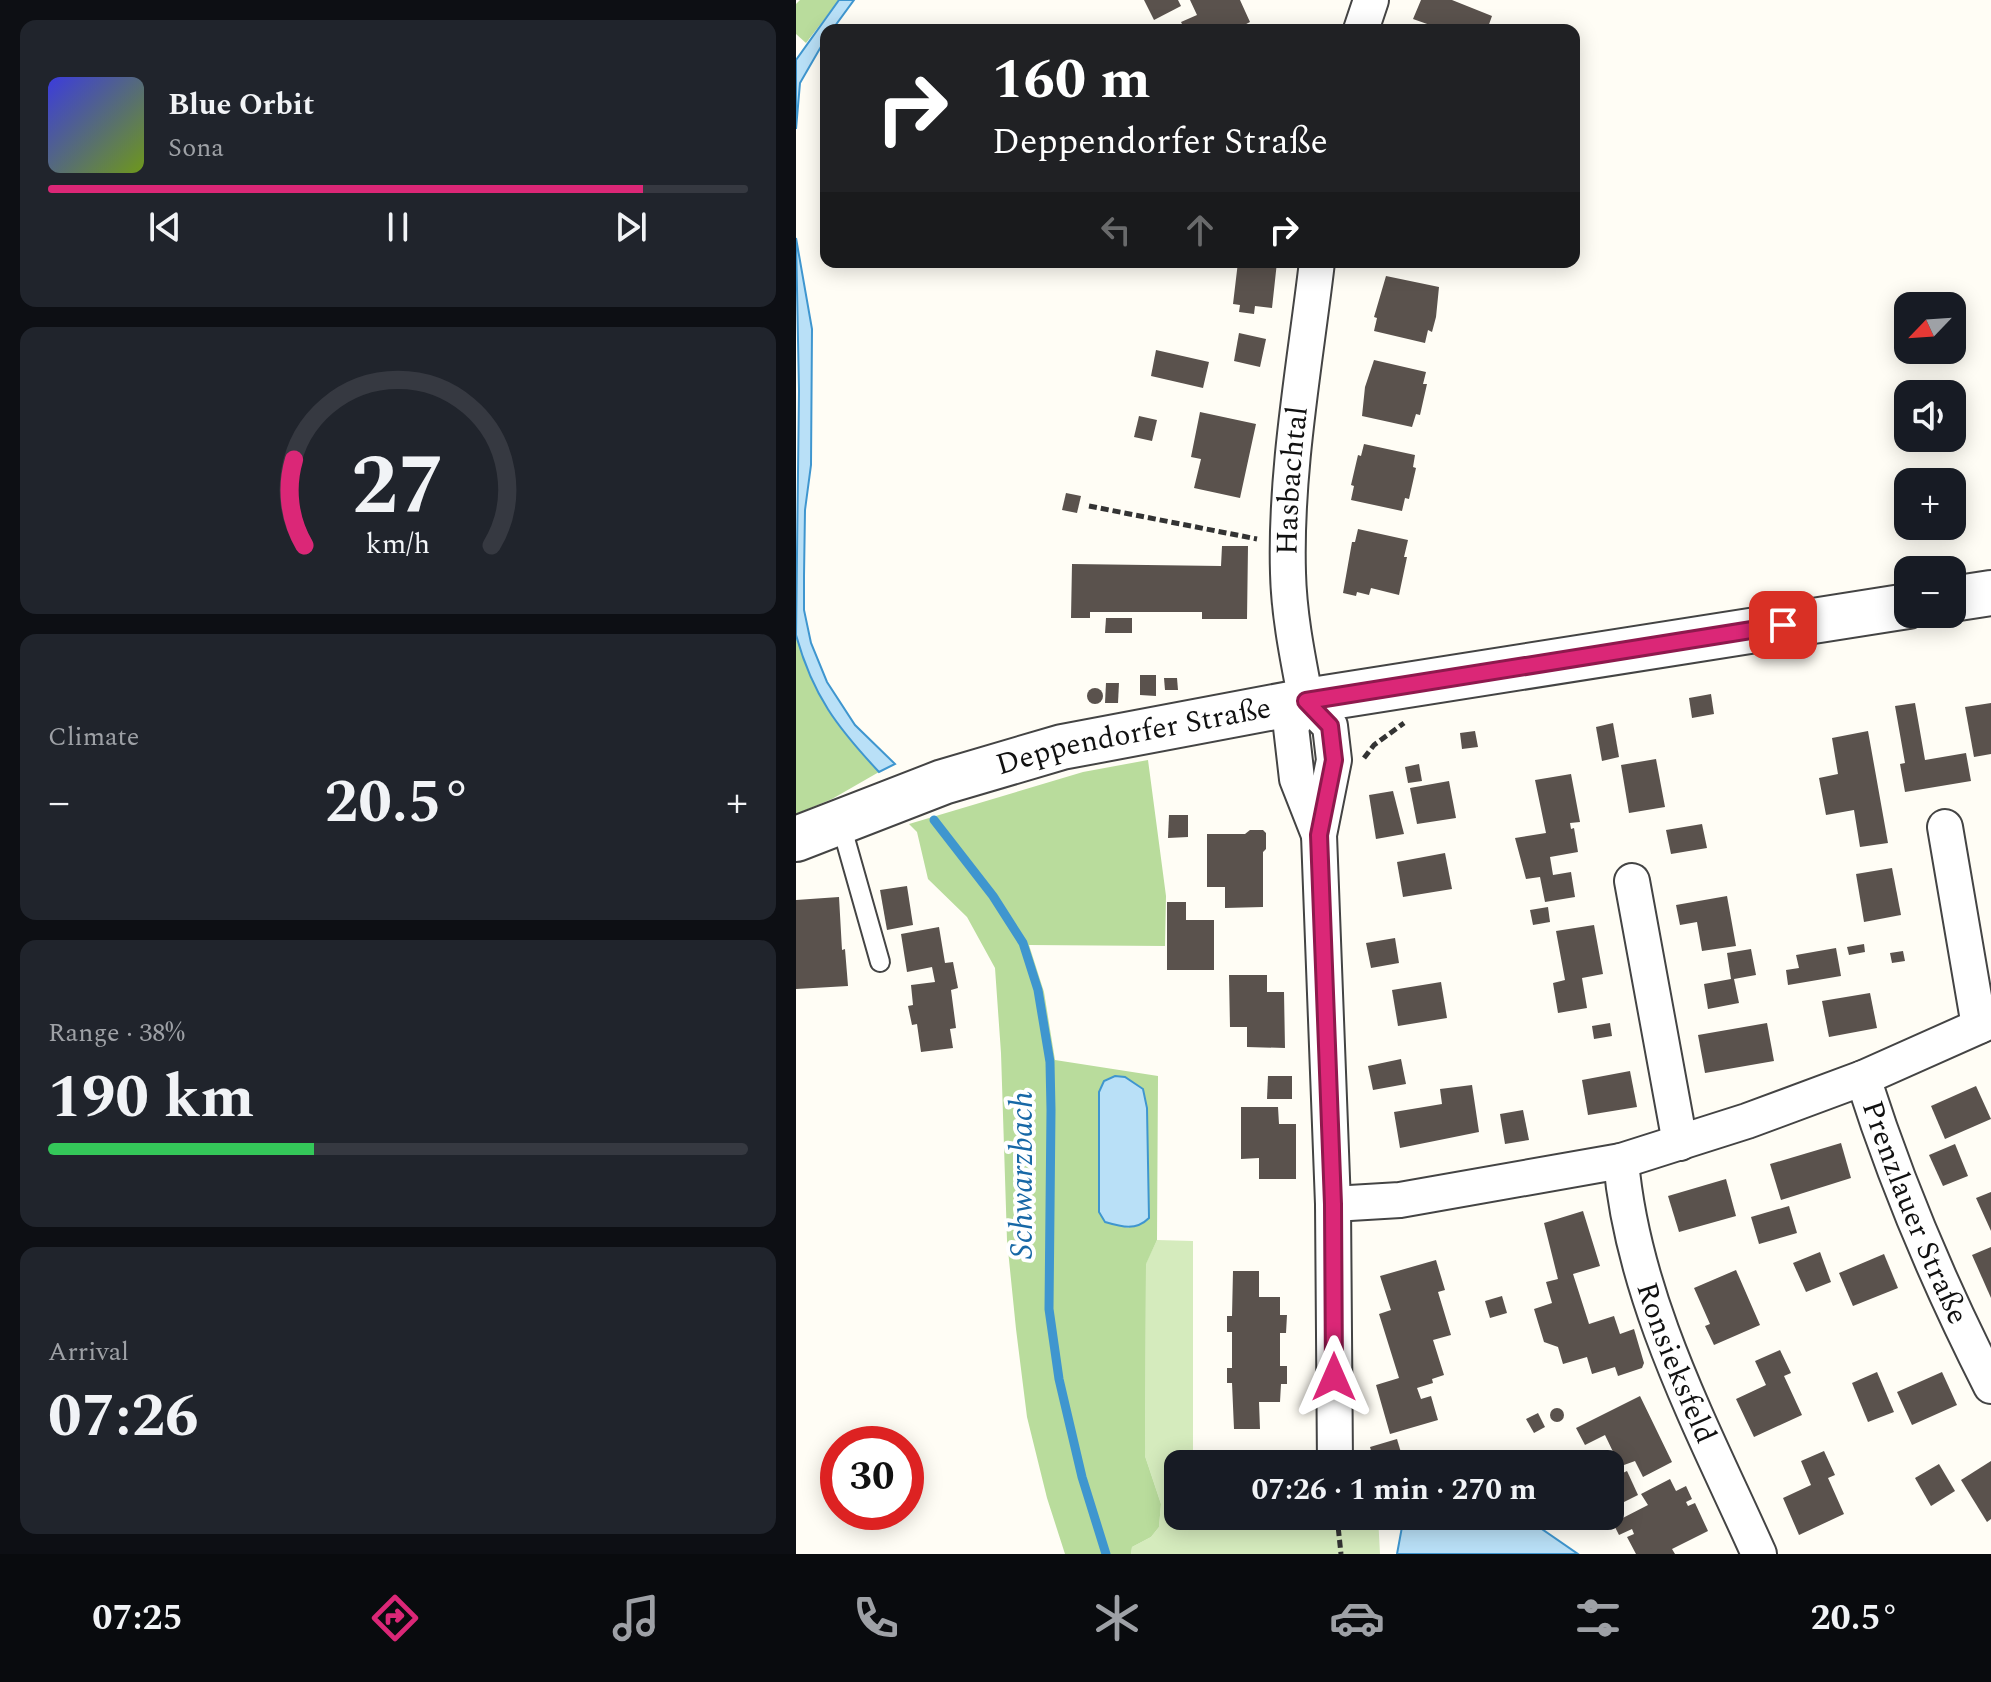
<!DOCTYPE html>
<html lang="en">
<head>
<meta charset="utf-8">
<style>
	:root { --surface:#171b24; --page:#20242c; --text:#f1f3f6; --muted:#9ea1a6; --line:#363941; --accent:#db2777 }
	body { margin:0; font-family:Spectral,serif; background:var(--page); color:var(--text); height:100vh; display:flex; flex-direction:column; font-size:30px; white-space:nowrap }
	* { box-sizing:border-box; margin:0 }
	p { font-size:26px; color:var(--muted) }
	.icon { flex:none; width:44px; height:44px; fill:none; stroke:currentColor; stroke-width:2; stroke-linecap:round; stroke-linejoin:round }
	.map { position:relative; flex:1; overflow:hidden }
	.panel { display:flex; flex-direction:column; gap:20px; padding:20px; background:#0d0f14; width:796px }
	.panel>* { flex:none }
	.hud { position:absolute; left:24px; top:24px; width:760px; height:244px; border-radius:16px; box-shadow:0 4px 20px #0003; background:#202124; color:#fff; overflow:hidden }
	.needle { width:52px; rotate:245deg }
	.tools { position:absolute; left:1098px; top:292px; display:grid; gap:16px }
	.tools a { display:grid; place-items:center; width:72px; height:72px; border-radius:16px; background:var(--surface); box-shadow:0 4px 20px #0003; font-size:40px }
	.speed { position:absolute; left:24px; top:1426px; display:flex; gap:16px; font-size:40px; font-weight:700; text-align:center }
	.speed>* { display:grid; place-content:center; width:104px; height:104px; border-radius:50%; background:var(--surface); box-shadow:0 4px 20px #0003; line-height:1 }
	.speed .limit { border:12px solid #d22; background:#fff; color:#111 }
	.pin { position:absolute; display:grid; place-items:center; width:68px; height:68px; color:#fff; margin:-34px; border-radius:16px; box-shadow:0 4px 12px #0006 }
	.me { position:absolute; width:88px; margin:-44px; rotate:0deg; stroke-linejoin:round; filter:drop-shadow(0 0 6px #0008) }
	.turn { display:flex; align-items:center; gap:28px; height:168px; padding:0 40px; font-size:36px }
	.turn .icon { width:104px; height:104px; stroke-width:2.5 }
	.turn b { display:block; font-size:56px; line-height:68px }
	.lanes { display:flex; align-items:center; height:76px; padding:0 40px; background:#0003; justify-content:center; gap:40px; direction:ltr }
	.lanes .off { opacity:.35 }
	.big { font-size:60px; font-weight:700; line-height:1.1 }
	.panel .card { flex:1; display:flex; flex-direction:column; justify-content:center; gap:12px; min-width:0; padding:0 28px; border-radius:16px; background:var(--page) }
	.panel .dial { align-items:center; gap:0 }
	.dial svg { height:208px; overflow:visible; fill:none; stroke:var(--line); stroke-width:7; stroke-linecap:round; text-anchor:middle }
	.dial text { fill:var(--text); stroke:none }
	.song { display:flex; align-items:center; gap:24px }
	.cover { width:96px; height:96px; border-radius:12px; background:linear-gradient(135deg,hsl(240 70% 55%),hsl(80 70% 35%)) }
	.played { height:8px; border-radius:4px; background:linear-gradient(90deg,var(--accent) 85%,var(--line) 85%) }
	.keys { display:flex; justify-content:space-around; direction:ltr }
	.heat { display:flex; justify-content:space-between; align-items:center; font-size:44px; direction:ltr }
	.charge { height:12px; border-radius:6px; background:linear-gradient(90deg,#34c759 38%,var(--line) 0) }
	.trip { position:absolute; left:368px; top:1450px; width:460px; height:80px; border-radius:16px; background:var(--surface); box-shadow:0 4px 20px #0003; font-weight:700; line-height:80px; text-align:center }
	.dock { display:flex; height:128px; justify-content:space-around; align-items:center; background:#090b0e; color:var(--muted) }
	.dock .icon { width:56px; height:56px }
	.dock .selected { color:var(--accent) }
	.dock b { font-size:36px; color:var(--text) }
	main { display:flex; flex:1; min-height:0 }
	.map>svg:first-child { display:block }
	.green { fill:#d5ebbd }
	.forest { fill:#b9dc9c; fill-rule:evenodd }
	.water { fill:#b9e0f7; stroke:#3f96cf; stroke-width:2 }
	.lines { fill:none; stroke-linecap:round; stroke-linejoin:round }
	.stream { stroke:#3f96cf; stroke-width:9 }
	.building { fill:#5a524d }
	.service-casing { stroke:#444; stroke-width:22 }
	.minor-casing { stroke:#444; stroke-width:38 }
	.tertiary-casing { stroke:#444; stroke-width:48 }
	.path { stroke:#333; stroke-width:5; stroke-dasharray:8 4; stroke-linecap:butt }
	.service { stroke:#fff; stroke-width:18 }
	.minor { stroke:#fff; stroke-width:34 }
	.tertiary { stroke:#fff; stroke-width:44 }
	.route-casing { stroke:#8e194d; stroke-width:20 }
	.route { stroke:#db2777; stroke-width:14 }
	.labels { text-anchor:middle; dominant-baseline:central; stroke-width:8; stroke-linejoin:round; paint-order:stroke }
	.street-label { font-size:30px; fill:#111; stroke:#fff }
	.water-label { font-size:32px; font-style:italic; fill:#1768a6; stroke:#fff }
</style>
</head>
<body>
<main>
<section class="panel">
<div class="card">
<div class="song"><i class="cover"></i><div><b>Blue Orbit</b><p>Sona</p></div></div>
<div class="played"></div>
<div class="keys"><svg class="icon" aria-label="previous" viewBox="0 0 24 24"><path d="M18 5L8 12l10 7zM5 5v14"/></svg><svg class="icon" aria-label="pause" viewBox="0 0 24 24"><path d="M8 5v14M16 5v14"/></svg><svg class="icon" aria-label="next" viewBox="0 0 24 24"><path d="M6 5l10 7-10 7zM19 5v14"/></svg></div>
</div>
<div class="card dial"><svg viewBox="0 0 100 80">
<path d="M14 69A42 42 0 1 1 86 69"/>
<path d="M14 69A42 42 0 0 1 10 36" stroke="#db2777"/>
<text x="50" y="56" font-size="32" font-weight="700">27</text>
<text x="50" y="72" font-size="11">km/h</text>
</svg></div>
<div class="card"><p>Climate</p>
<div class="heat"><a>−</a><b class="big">20.5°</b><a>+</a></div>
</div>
<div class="card"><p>Range · 38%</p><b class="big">190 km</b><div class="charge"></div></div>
<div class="card"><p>Arrival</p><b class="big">07:26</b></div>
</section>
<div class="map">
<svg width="1195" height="1554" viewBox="0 0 1195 1554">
	<rect width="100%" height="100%" fill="#fffdf5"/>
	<polygon class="green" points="361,1240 397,1241 397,1459 524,1459 524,1464 382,1464 382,1516 582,1516 584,1554 335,1554 336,1547 355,1537 363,1527 365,1504 349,1456 350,1263"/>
	<g class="forest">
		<polygon points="4,0 43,0 10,43 0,34 0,4"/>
		<path d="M0 635C17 696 41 727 83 772L36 799 0 814Z"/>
		<path d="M352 760 370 896 369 946 233 945 248 992 259 1060 362 1076 361 1240 350 1264 349 1456 365 1504 363 1527 355 1537 336 1547 335 1554H269L251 1498 231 1417 220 1329 211 1240 205 1053 199 968 171 917 132 879 121 832 113 824 287 772ZM329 1077 347 1089 333 1228 309 1222Z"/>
	</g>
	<g class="water">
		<polygon points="43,0 58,0 36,30 30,30 30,38 4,83 0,129 0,60"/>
		<path d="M0 238 16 329 15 465 9 510 8 576V610L15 643 31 682 59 725 99 764 83 772C41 727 17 696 0 635L3 391Z"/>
		<path d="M319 1076 329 1077 347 1089 351 1108 353 1218C340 1231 326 1227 309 1222L303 1212V1092L308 1081Z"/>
		<polygon points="608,1516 727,1516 782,1554 601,1554"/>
	</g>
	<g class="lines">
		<polyline class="stream" points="138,820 197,896 227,943 242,990 254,1062 255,1110 253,1309 263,1379 286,1477 310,1554"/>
	</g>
	<g class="building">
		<polygon points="348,0 382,0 385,6 358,20"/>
		<polygon points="394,0 444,0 454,22 439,30 389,30 385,22 401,15"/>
		<polygon points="625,0 656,0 696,16 691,30 632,30 634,25 617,19"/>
		<polygon points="442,262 481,262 476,308 459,306 458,314 443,312 444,305 437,304"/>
		<polygon points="590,276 643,287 640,317 636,332 632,330 629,343 578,331 581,318 578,317"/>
		<polygon points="443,333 470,339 464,367 438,361"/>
		<polygon points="360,350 413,362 407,388 355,376"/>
		<polygon points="578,360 630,372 627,384 631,384 624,415 620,414 616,427 566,416 569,387"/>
		<polygon points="404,412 460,424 444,498 398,488 405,459 395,457"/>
		<polygon points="343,416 361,420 356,441 338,437"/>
		<polygon points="568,444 619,455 617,467 620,468 613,499 609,498 606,511 555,500 558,486 555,485 562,455 565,456"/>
		<polygon points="270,493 285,496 281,513 266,510"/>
		<polygon points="562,529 612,540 608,557 611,557 603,595 575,588 573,595 561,592 560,596 547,593 556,542 559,542"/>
		<polygon points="426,546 452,546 451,619 406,619 406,612 294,612 294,618 275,618 276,564 425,566"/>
		<polygon points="310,618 336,618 336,633 309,633"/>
		<polygon points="344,675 360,675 360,696 344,695"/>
		<polygon points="368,678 381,678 382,690 369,690"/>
		<polygon points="310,683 323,683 322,703 309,703"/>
		<circle cx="299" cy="696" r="8"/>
		<polygon points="915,694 918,714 896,718 893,698"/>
		<polygon points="1119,703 1129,760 1170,753 1175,781 1109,792 1104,764 1109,763 1099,706"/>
		<polygon points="1195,703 1195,754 1178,757 1169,707"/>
		<polygon points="817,723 823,757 806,761 800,727"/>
		<polygon points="679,731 682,747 666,749 664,733"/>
		<polygon points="1072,731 1092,843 1064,847 1058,810 1030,815 1023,778 1042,774 1036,738"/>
		<polygon points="860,759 869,807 833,813 825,765"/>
		<polygon points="623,764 626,781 612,783 609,767"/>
		<polygon points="775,774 784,822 774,823 775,829 778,828 782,852 754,857 757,875 775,872 779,897 749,902 744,877 730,879 719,838 750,833 739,780"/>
		<polygon points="653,781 660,818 621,824 614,788"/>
		<polygon points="597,791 608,834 580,839 573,795"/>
		<polygon points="373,815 392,815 392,837 372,838"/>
		<polygon points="906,824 911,848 875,854 870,830"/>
		<polygon points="454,830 467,830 470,833 470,849 467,852 467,907 429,908 429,887 411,887 411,834 449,834"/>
		<polygon points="649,853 656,889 607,897 601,862"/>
		<polygon points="1096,868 1105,915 1068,922 1060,874"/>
		<polygon points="111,886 117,925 91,930 84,890"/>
		<polygon points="931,896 940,946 906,951 901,922 884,925 880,905"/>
		<polygon points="43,897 46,950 49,949 52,986 0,989 0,900"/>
		<polygon points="371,902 390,902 390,920 418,920 418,970 371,970"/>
		<polygon points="752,907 754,922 737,925 734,910"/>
		<polygon points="798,925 807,974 786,978 791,1008 762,1013 757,983 769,980 760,931"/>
		<polygon points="143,927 149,963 157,962 162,988 155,990 160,1028 154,1029 157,1048 125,1052 121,1024 116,1025 112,1006 117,1005 115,985 139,982 136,967 111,972 105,934"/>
		<polygon points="599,938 603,963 575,968 570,943"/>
		<polygon points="1068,944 1069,952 1053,955 1051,947"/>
		<polygon points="1040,948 1045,976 992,985 990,970 1003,968 1000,955"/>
		<polygon points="955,949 960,975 938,979 943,1003 912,1009 908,984 935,979 931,953"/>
		<polygon points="1107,951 1109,961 1096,963 1094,953"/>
		<polygon points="433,975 471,975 471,992 488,992 489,1048 451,1047 451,1027 434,1027"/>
		<polygon points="645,982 651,1018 602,1026 596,990"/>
		<polygon points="1074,993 1081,1028 1033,1037 1026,1001"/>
		<polygon points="814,1023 816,1036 798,1039 796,1026"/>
		<polygon points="971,1023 978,1061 909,1073 902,1035"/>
		<polygon points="605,1059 610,1084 577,1090 572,1066"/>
		<polygon points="834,1071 841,1107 792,1115 786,1080"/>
		<polygon points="472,1076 496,1076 496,1099 471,1099"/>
		<polygon points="676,1085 683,1132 604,1148 598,1112 646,1104 644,1089"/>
		<polygon points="1180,1086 1195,1119 1149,1139 1135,1106"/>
		<polygon points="445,1107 482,1107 483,1124 500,1124 500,1179 463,1179 463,1158 445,1159"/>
		<polygon points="727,1110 733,1140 709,1144 704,1114"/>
		<polygon points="1045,1143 1055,1178 985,1200 974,1164"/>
		<polygon points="1159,1144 1172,1176 1147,1186 1133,1155"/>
		<polygon points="930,1179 940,1216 883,1232 872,1196"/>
		<polygon points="1195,1192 1195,1231 1180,1198"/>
		<polygon points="993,1206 1001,1233 963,1244 955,1217"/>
		<polygon points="787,1211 804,1266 777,1274 793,1324 818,1316 824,1334 838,1329 848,1363 846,1368 822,1376 819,1367 796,1374 791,1357 767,1364 762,1347 748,1342 738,1309 756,1303 750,1282 762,1279 748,1223"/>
		<polygon points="1195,1247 1195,1298 1176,1255"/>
		<polygon points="1024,1252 1035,1282 1010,1292 997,1263"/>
		<polygon points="1088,1254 1102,1288 1057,1306 1043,1273"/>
		<polygon points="640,1260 649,1290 642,1292 655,1335 637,1340 648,1375 636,1379 637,1383 621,1388 625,1399 635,1396 642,1420 594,1434 580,1385 603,1378 583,1314 595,1310 584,1276"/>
		<polygon points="940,1270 964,1325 918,1345 909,1326 914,1324 898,1288"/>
		<polygon points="437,1271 463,1271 463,1297 484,1297 484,1315 491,1315 490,1333 484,1333 484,1366 491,1366 491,1384 485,1384 484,1402 463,1402 464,1429 438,1429 436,1383 431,1383 431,1368 436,1368 436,1332 431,1332 431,1316 436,1316"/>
		<polygon points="706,1296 711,1313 694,1318 689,1301"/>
		<polygon points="984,1350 995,1373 988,1376 1006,1415 958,1437 940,1399 970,1385 959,1361"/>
		<polygon points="1081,1372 1098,1412 1072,1422 1056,1383"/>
		<polygon points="1146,1372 1161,1405 1116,1425 1101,1392"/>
		<polygon points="844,1396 876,1462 847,1477 839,1461 817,1469 814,1461 820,1458 809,1435 789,1445 780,1428"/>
		<circle cx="761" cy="1415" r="7"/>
		<polygon points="742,1413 749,1427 738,1433 730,1419"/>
		<polygon points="601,1439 606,1456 578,1461 574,1447"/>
		<polygon points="1028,1451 1039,1475 1032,1478 1048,1514 1003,1535 987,1498 1015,1485 1005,1461"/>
		<polygon points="1195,1461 1195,1519 1191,1522 1165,1480"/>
		<polygon points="1143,1464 1159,1491 1135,1506 1119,1478"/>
		<polygon points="831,1471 842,1495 818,1507 814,1499 814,1479"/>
		<polygon points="874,1479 880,1491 890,1486 896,1499 890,1502 892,1506 899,1503 912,1531 876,1549 879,1554 840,1554 831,1537 838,1534 836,1529 823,1535 817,1523 852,1505 845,1494"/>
	</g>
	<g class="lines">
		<g class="service-casing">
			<polyline id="service" points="44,821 84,962"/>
		</g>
		<g class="minor-casing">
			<g id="minor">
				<polyline points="565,30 575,0"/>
				<polyline points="510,701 534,726 538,760 523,835 537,1204 539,1464"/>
				<path id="s1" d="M510 701C502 659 493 616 492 573 489 471 509 364 521 262"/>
				<polyline points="510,701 495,727 501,779 523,835"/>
				<polyline points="1149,827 1183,1026"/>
				<polyline points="836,881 884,1143"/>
				<path id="s2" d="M1067 1078C1101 1185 1144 1286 1195 1386"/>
				<path id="s3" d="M825 1161C837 1300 907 1429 963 1554"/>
				<polyline points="537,1204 604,1200 825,1161 951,1121 1067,1078 1195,1021"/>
			</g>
		</g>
		<g class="tertiary-casing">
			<g id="tertiary">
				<polyline points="1156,599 1195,593"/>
				<path id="s4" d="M0 839 147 782 266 747 510 701 1112 606"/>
			</g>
		</g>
		<g class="path">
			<polyline points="293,506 461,539"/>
			<polyline points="568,758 578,745 608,723"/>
			<polyline points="541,1516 545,1554"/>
		</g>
		<use href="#service" class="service"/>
		<use href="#minor" class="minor"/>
		<use href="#tertiary" class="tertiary"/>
	</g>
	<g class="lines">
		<g class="route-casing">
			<polyline id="route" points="538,1377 537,1204 523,835 538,760 534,726 510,701 987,625"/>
		</g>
		<use href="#route" class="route"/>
	</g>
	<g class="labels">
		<g class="street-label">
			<text stroke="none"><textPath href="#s1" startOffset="222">Hasbachtal</textPath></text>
			<text stroke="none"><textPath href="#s4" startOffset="354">Deppendorfer Straße</textPath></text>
			<text stroke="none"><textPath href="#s2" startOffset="144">Prenzlauer Straße</textPath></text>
			<text stroke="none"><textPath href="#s3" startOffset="210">Ronsieksfeld</textPath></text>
		</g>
		<g class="water-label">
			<text transform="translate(226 1175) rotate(-90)">Schwarzbach</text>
		</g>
	</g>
</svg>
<div class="tools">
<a><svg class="needle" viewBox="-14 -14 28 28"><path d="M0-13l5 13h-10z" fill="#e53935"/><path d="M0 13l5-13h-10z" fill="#9ea1a6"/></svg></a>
<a><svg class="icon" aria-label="sound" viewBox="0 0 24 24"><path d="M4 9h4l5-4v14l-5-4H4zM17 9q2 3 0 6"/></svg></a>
<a>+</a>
<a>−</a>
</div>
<div class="speed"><div class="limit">30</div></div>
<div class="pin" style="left:987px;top:625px;background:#d93025"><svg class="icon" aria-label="arrive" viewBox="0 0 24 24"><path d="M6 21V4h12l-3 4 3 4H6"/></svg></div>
<svg class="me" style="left:538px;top:1377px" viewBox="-20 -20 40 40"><path d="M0-17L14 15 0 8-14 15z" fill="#db2777" stroke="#fff" stroke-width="4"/></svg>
<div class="trip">07:26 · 1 min · 270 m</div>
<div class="hud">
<div class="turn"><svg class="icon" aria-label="right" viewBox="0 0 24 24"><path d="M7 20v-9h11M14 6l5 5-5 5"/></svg><div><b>160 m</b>Deppendorfer Straße</div></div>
<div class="lanes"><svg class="icon off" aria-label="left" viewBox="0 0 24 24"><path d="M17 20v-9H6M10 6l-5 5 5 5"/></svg><svg class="icon off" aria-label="ahead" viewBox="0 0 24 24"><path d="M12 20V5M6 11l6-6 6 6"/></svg><svg class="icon" aria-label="right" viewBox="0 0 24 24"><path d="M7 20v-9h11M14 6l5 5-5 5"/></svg></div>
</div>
</div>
</main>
<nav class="dock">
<b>07:25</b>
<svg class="icon selected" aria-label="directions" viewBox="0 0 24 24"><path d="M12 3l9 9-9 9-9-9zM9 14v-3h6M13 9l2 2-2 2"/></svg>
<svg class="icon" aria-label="music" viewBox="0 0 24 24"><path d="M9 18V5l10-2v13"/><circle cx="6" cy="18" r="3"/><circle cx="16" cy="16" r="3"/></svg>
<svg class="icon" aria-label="phone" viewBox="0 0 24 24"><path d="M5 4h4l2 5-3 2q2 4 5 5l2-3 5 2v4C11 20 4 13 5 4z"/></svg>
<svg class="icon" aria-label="climate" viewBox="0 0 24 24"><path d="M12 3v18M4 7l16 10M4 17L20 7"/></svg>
<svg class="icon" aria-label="car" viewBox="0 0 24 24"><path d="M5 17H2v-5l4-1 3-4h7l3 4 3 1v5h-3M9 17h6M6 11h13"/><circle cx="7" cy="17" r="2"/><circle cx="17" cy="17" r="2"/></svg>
<svg class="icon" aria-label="filters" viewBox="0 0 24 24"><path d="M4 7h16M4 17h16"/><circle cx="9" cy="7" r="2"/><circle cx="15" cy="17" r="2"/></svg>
<b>20.5°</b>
</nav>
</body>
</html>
